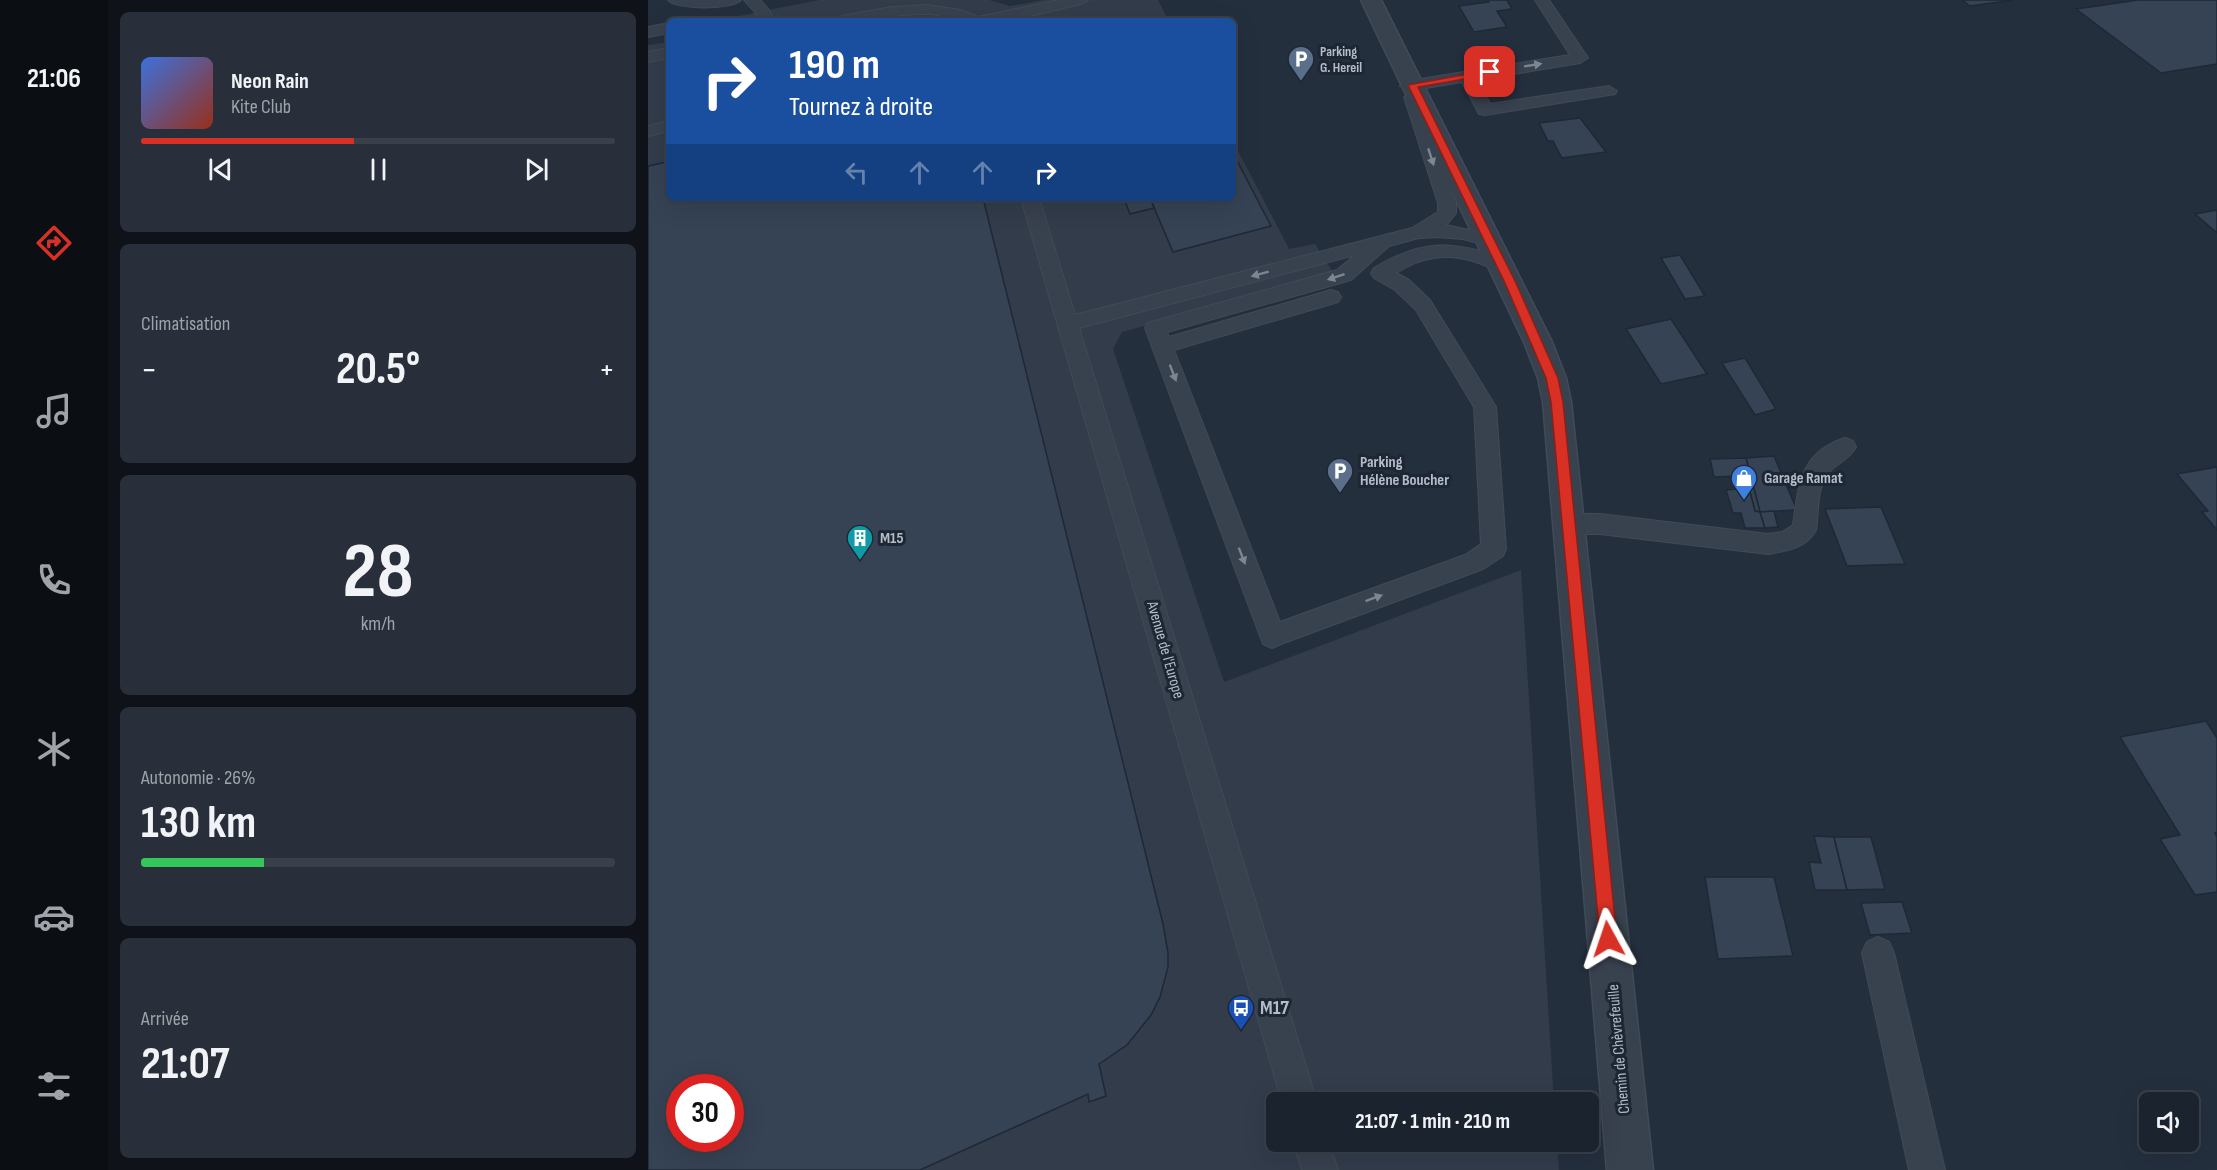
<!DOCTYPE html>
<html lang="fr">
<head>
<meta charset="utf-8">
<style>
	:root { --surface:#1b232e; --page:#282f3a; --text:#f1f3f6; --muted:#a0a4aa; --line:#39404a; --accent:#d93025 }
	body { margin:0; font-family:"Sofia Sans Condensed",sans-serif; background:var(--page); color:var(--text); height:100vh; display:flex; flex-direction:column; font-size:22px; white-space:nowrap }
	* { box-sizing:border-box; margin:0 }
	p { font-size:20px; color:var(--muted) }
	.icon { flex:none; width:33px; height:33px; fill:none; stroke:currentColor; stroke-width:2; stroke-linecap:round; stroke-linejoin:round }
	.map { position:relative; flex:1; overflow:hidden }
	.side { display:flex; flex-direction:column; gap:12px; padding:12px; background:#0f1319; width:540px }
	.side>* { flex:none }
	.banner { position:absolute; left:18px; top:18px; width:570px; height:183px; border-radius:9px; box-shadow:0 6px 24px #0002,0 0 0 2px var(--line); background:#1a4fa0; color:#fff; overflow:hidden }
	.tools { position:absolute; left:1491px; top:1092px; display:grid; gap:12px }
	.tools a { display:grid; place-items:center; width:60px; height:60px; border-radius:9px; background:var(--surface); box-shadow:0 6px 24px #0002,0 0 0 2px var(--line); font-size:30px }
	.speed { position:absolute; left:18px; top:1074px; display:flex; gap:12px; font-size:30px; font-weight:700; text-align:center }
	.speed>* { display:grid; place-content:center; width:78px; height:78px; border-radius:50%; background:var(--surface); box-shadow:0 6px 24px #0002,0 0 0 2px var(--line); line-height:1 }
	.speed .limit { border:9px solid #d22; background:#fff; color:#111 }
	.pin { position:absolute; display:grid; place-items:center; width:51px; height:51px; color:#fff; margin:-26px; border-radius:12px; box-shadow:0 3px 9px #0006 }
	.me { position:absolute; width:66px; margin:-33px; rotate:355deg; stroke-linejoin:round; filter:drop-shadow(0 0 4px #0008) }
	.turn { display:flex; align-items:center; gap:21px; height:126px; padding:0 24px; font-size:27px }
	.turn .icon { width:78px; height:78px; stroke-width:2.5 }
	.turn b { display:block; font-size:42px; line-height:51px }
	.lanes { display:flex; align-items:center; height:57px; padding:0 24px; background:#0003; justify-content:center; gap:30px; direction:ltr }
	.lanes .off { opacity:.35 }
	.big { font-size:45px; font-weight:700; line-height:1.1 }
	.side .card { flex:1; display:flex; flex-direction:column; justify-content:center; gap:9px; min-width:0; padding:0 21px; border-radius:9px; background:var(--page) }
	.side .dial { align-items:center; gap:0 }
	.dial b { font-size:78px; line-height:1 }
	.song { display:flex; align-items:center; gap:18px }
	.cover { width:72px; height:72px; border-radius:9px; background:linear-gradient(135deg,hsl(220 70% 55%),hsl(10 70% 35%)) }
	.played { height:6px; border-radius:3px; background:linear-gradient(90deg,var(--accent) 45%,var(--line) 45%) }
	.keys { display:flex; justify-content:space-around; direction:ltr }
	.heat { display:flex; justify-content:space-between; align-items:center; font-size:33px; direction:ltr }
	.charge { height:9px; border-radius:4px; background:linear-gradient(90deg,#34c759 26%,var(--line) 0) }
	.trip { position:absolute; left:618px; top:1092px; width:333px; height:60px; border-radius:9px; background:var(--surface); box-shadow:0 6px 24px #0002,0 0 0 2px var(--line); font-weight:700; line-height:60px; text-align:center }
	main { display:flex; flex:1; min-height:0 }
	.tabs { display:flex; flex-direction:column; width:108px; justify-content:space-around; align-items:center; background:#0b0e12; color:var(--muted) }
	.tabs .icon { width:42px; height:42px }
	.tabs .active { color:var(--accent) }
	.tabs b { font-size:27px; color:var(--text) }
	.map>svg:first-child { display:block }
	.airport { fill:#323c4b; fill-rule:evenodd }
	.building { fill:#364354; stroke:#1f2835; stroke-width:1.5; fill-rule:evenodd }
	.lines { fill:none; stroke-linecap:round; stroke-linejoin:round }
	.lane-casing { stroke:#414a57; stroke-width:2 }
	.street-casing { stroke:#414a57; stroke-width:3 }
	.lane { fill:#38414e; fill-rule:evenodd }
	.street { fill:#38414e; fill-rule:evenodd }
	.oneway { fill:#7c8592 }
	.route { fill:#d93025; stroke:#8d1f18; stroke-width:1.5 }
	.labels { text-anchor:middle; dominant-baseline:central; stroke-width:6; stroke-linejoin:round; paint-order:stroke }
	.far-poi-label { font-size:14px; font-weight:bold; fill:#b4bcc9; stroke:#1d2633; text-anchor:start }
	.poi-label { font-size:16px; font-weight:bold; fill:#b4bcc9; stroke:#1d2633; text-anchor:start }
	.street-label { font-size:16px; fill:#b4bcc9; stroke:#1d2633 }
	.near-poi-label { font-size:20px; font-weight:bold; fill:#b4bcc9; stroke:#1d2633; text-anchor:start }
</style>
</head>
<body>
<main>
<nav class="tabs">
<b>21:06</b>
<svg class="icon active" aria-label="directions" viewBox="0 0 24 24"><path d="M12 3l9 9-9 9-9-9zM9 14v-3h6M13 9l2 2-2 2"/></svg>
<svg class="icon" aria-label="music" viewBox="0 0 24 24"><path d="M9 18V5l10-2v13"/><circle cx="6" cy="18" r="3"/><circle cx="16" cy="16" r="3"/></svg>
<svg class="icon" aria-label="phone" viewBox="0 0 24 24"><path d="M5 4h4l2 5-3 2q2 4 5 5l2-3 5 2v4C11 20 4 13 5 4z"/></svg>
<svg class="icon" aria-label="climate" viewBox="0 0 24 24"><path d="M12 3v18M4 7l16 10M4 17L20 7"/></svg>
<svg class="icon" aria-label="car" viewBox="0 0 24 24"><path d="M5 17H2v-5l4-1 3-4h7l3 4 3 1v5h-3M9 17h6M6 11h13"/><circle cx="7" cy="17" r="2"/><circle cx="17" cy="17" r="2"/></svg>
<svg class="icon" aria-label="filters" viewBox="0 0 24 24"><path d="M4 7h16M4 17h16"/><circle cx="9" cy="7" r="2"/><circle cx="15" cy="17" r="2"/></svg>
</nav>
<section class="side">
<div class="card">
<div class="song"><i class="cover"></i><div><b>Neon Rain</b><p>Kite Club</p></div></div>
<div class="played"></div>
<div class="keys"><svg class="icon" aria-label="previous" viewBox="0 0 24 24"><path d="M18 5L8 12l10 7zM5 5v14"/></svg><svg class="icon" aria-label="pause" viewBox="0 0 24 24"><path d="M8 5v14M16 5v14"/></svg><svg class="icon" aria-label="next" viewBox="0 0 24 24"><path d="M6 5l10 7-10 7zM19 5v14"/></svg></div>
</div>
<div class="card"><p>Climatisation</p>
<div class="heat"><a>−</a><b class="big">20.5°</b><a>+</a></div>
</div>
<div class="card dial"><b>28</b><p>km/h</p></div>
<div class="card"><p>Autonomie · 26%</p><b class="big">130 km</b><div class="charge"></div></div>
<div class="card"><p>Arrivée</p><b class="big">21:07</b></div>
</section>
<div class="map">
<svg width="1569" height="1170" viewBox="0 0 1569 1170">
	<rect width="100%" height="100%" fill="#242f3e"/>
	<g class="airport">
		<polygon points="172,0 341,0 362,6 396,0 510,0 521,21 85,21 85,17"/>
		<path d="M21 42V198H585V141L641 249 667 244 686 274 474 332 465 349 576 682 873 570 906 1102H628V1142H909L911 1170H0V45ZM32 1088H82V1138H32Z"/>
	</g>
	<g class="building">
		<polygon points="840,0 859,0 864,9 849,11 859,27 826,32 811,6 841,2"/>
		<polygon points="1314,0 1366,0 1322,6"/>
		<polygon points="1490,0 1569,0 1569,64 1513,73 1428,9"/>
		<polygon points="932,118 958,152 914,158 905,141 900,141 891,123"/>
		<polygon points="585,153 623,226 525,252 502,198 585,198"/>
		<path d="M21 159V198H335L515 924 520 953V967L512 997 503 1015 479 1045 451 1064 458 1096 441 1102 440 1094 272 1170H0V166L19 162ZM32 1088H82V1138H32Z"/>
		<polygon points="476,198 502,198 506,208 482,214"/>
		<polygon points="1569,210 1569,233 1547,214"/>
		<polygon points="1032,255 1057,296 1037,299 1013,258"/>
		<polygon points="1023,319 1059,374 1013,384 978,329"/>
		<polygon points="1097,358 1128,409 1107,415 1074,363"/>
		<polygon points="1126,456 1149,510 1112,512 1098,458"/>
		<polygon points="1098,458 1112,512 1107,511 1100,485 1093,485 1090,476 1066,477 1062,459"/>
		<polygon points="1569,467 1569,530 1554,512 1560,511 1529,474"/>
		<polygon points="1101,488 1107,511 1112,512 1117,528 1097,528 1093,513 1085,513 1078,490"/>
		<polygon points="1233,507 1257,564 1199,566 1177,509"/>
		<polygon points="1126,511 1130,527 1117,528 1112,512"/>
		<polygon points="1558,721 1569,738 1569,833 1567,833 1569,837 1569,892 1547,895 1512,839 1532,835 1472,737"/>
		<polygon points="1166,836 1186,837 1199,890 1167,890 1161,862 1173,863"/>
		<polygon points="1186,837 1223,837 1237,889 1199,890"/>
		<polygon points="1057,877 1126,877 1145,956 1070,959"/>
		<polygon points="1254,902 1264,933 1222,935 1213,903"/>
	</g>
	<g class="lines">
		<g class="lane-casing">
			<g id="lane">
				<path d="M20 0H93C83 10 30 10 20 0Z"/>
				<polygon points="96,0 112,0 121,10 126,21 110,21 107,12"/>
				<path d="M411 0H440L433 4C400 11 347 28 314 21 302 18 292 14 278 14 248 14 217 21 186 21L194 16 244 7 279 5 312 10 330 17Z"/>
				<polygon points="887,0 901,0 940,58 932,63 829,80 842,104 961,86 969,91 967,94 837,115 831,114 814,82 760,91 752,86 760,81 922,55"/>
				<polygon points="21,23 21,33 0,37 0,27"/>
				<polygon points="21,48 21,58 0,62 0,52"/>
				<path d="M764 92 772 97 808 203V213L798 225 848 236 851 240 848 244 841 246 815 239 789 237 771 238 741 246 703 280 519 332 521 337 683 290 690 292 693 297 690 302 526 350 632 622 817 555 833 544 826 407 768 310 747 290 726 278 723 273 726 268C775 238 807 241 860 259L863 264 860 269C849 272 839 266 828 262 799 253 774 256 748 273L761 280 782 300 848 407 858 549 855 556 835 569 633 644 624 648 615 644 497 328 500 323 689 270 707 255 431 328 669 1102H634L373 198H391L427 315 764 228 790 212V203L756 97Z"/>
				<polygon points="21,121 21,131 0,136 0,126"/>
				<path d="M1197 438 1205 441 1208 447C1203 457 1192 462 1183 470 1168 484 1171 511 1168 530 1159 548 1138 551 1120 554L952 534H921L912 531 909 524 912 517 921 514H952L1120 534 1134 532 1145 525C1151 485 1151 453 1197 438Z"/>
				<polygon points="1230,937 1241,942 1246,953 1297,1170 1261,1170 1214,953 1219,942"/>
				<polygon points="645,1142 681,1142 690,1170 654,1170"/>
			</g>
		</g>
		<g class="street-casing">
			<polygon id="street" points="713,0 733,0 904,342 918,378 923,402 1005,1170 959,1170 895,402 890,378 876,342"/>
		</g>
		<use href="#lane" class="lane"/>
		<use href="#street" class="street"/>
	</g>
	<defs><path id="oneway-solid" d="M-6-.8H1V-3.2L6.5 0L1 3.2V.8H-6Z" transform="scale(1.5)"/></defs>
	<g class="oneway">
		<use href="#oneway-solid" transform="translate(885 65) rotate(-9)"/>
		<use href="#oneway-solid" transform="translate(783 157) rotate(72)"/>
		<use href="#oneway-solid" transform="translate(612 274) rotate(165)"/>
		<use href="#oneway-solid" transform="translate(688 277) rotate(162)"/>
		<use href="#oneway-solid" transform="translate(525 373) rotate(69)"/>
		<use href="#oneway-solid" transform="translate(594 556) rotate(69)"/>
		<use href="#oneway-solid" transform="translate(726 598) rotate(-20)"/>
	</g>
	<polygon class="route" points="842,70 845,71 845,74 770,87 868,283 910,378 915,402 969,939 966,945 960,948 954,945 952,939 903,402 898,378 857,283 760,85"/>
	<defs>
		<g id="parking-pin" transform="scale(1.35)"><path d="M0 17L-7.5 6A9.5 9.5 0 1 1 7.5 6Z" fill="#5c6f8a" stroke="#1d2633"/><path d="M-3.5-5.5H1a3.5 3.5 0 0 1 0 7H-1V5.5H-3.5ZM-1-3.4V-.6H.8a1.4 1.4 0 0 0 0-2.8Z" fill="#fff"/></g>
		<g id="shop-pin" transform="scale(1.35)"><path d="M0 17L-7.5 6A9.5 9.5 0 1 1 7.5 6Z" fill="#3f7fe0" stroke="#1d2633"/><path d="M-5-2.5h2.3a2.7 3.5 0 0 1 5.4 0H5L5.5 6h-11ZM-1.5-2.5h3a1.5 2.3 0 0 0-3 0Z" fill="#fff"/></g>
		<g id="building-pin" transform="scale(1.35)"><path d="M0 17L-7.5 6A9.5 9.5 0 1 1 7.5 6Z" fill="#0f9aa8" stroke="#1d2633"/><path d="M-4-6H4V6H1V3H-1V6H-4ZM-2.5-4.3h1.7v1.8h-1.7ZM.8-4.3h1.7v1.8H.8ZM-2.5-1h1.7V.8h-1.7ZM.8-1h1.7V.8H.8Z" fill="#fff"/></g>
		<g id="bus-pin" transform="scale(1.35)"><path d="M0 17L-7.5 6A9.5 9.5 0 1 1 7.5 6Z" fill="#1a4fb4" stroke="#1d2633"/><path d="M-5-6H5V4H4V6H2V4H-2V6H-4V4H-5ZM-3.5-4V0h7V-4ZM-3.5 1.2v1.5H-2V1.2ZM2 1.2v1.5H3.5V1.2Z" fill="#fff"/></g>
	</defs>
	<g fill-rule="evenodd">
		<use href="#parking-pin" x="653" y="59"/>
		<use href="#parking-pin" x="692" y="471"/>
		<use href="#shop-pin" x="1096" y="478"/>
		<use href="#building-pin" x="212" y="538"/>
		<use href="#bus-pin" x="593" y="1008"/>
	</g>
	<g class="labels">
		<g class="far-poi-label">
			<text x="672" y="51">Parking<tspan x="672" dy="16">G. Hereil</tspan></text>
		</g>
		<g class="poi-label">
			<text x="712" y="462">Parking<tspan x="712" dy="18">Hélène Boucher</tspan></text>
			<text x="1116" y="478">Garage Ramat</text>
			<text x="232" y="538">M15</text>
		</g>
		<g class="street-label">
			<text transform="translate(517 650) rotate(74)">Avenue de l'Europe</text>
			<text transform="translate(971 1049) rotate(-95)">Chemin de Chèvrefeuille</text>
		</g>
		<g class="near-poi-label">
			<text x="612" y="1008">M17</text>
		</g>
	</g>
</svg>
<div class="tools">
<a><svg class="icon" aria-label="sound" viewBox="0 0 24 24"><path d="M4 9h4l5-4v14l-5-4H4zM17 9q2 3 0 6"/></svg></a>
</div>
<div class="speed"><div class="limit">30</div></div>
<div class="pin" style="left:842px;top:72px;background:#d93025"><svg class="icon" aria-label="arrive" viewBox="0 0 24 24"><path d="M6 21V4h12l-3 4 3 4H6"/></svg></div>
<svg class="me" style="left:960px;top:939px" viewBox="-20 -20 40 40"><path d="M0-17L14 15 0 8-14 15z" fill="#d93025" stroke="#fff" stroke-width="4"/></svg>
<div class="trip">21:07 · 1 min · 210 m</div>
<div class="banner">
<div class="turn"><svg class="icon" aria-label="right" viewBox="0 0 24 24"><path d="M7 20v-9h11M14 6l5 5-5 5"/></svg><div><b>190 m</b>Tournez à droite</div></div>
<div class="lanes"><svg class="icon off" aria-label="left" viewBox="0 0 24 24"><path d="M17 20v-9H6M10 6l-5 5 5 5"/></svg><svg class="icon off" aria-label="ahead" viewBox="0 0 24 24"><path d="M12 20V5M6 11l6-6 6 6"/></svg><svg class="icon off" aria-label="ahead" viewBox="0 0 24 24"><path d="M12 20V5M6 11l6-6 6 6"/></svg><svg class="icon" aria-label="right" viewBox="0 0 24 24"><path d="M7 20v-9h11M14 6l5 5-5 5"/></svg></div>
</div>
</div>
</main>
</body>
</html>
